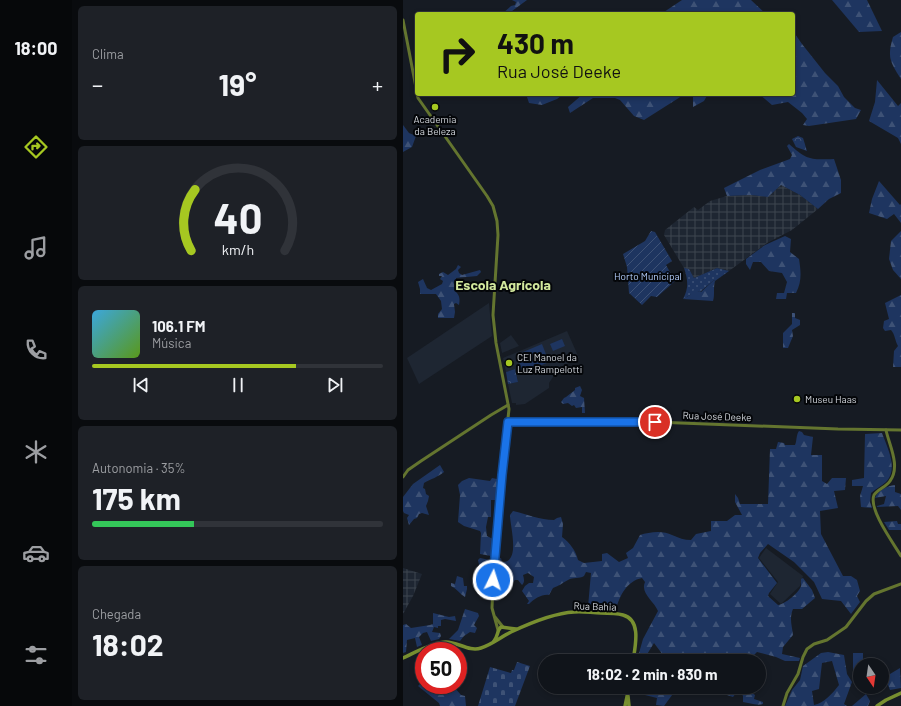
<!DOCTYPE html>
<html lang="pt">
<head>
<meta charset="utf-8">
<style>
	:root { --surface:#10141a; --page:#1e2127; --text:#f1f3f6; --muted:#9c9ea2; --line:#303339; --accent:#a6c821 }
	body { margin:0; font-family:Barlow,sans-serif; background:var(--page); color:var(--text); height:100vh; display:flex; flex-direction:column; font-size:15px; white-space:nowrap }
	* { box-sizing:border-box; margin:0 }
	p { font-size:13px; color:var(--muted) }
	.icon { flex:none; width:22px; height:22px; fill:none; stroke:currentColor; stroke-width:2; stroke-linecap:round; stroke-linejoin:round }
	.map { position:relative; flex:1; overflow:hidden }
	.details { display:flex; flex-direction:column; gap:6px; padding:6px; background:#090b0e; width:331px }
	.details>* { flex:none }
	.banner { position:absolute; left:12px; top:12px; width:380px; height:84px; border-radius:4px; box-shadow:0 2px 6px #0003,0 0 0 1px var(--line); background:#a6c821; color:#111; overflow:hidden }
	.needle { width:26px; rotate:167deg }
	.controls { position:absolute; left:450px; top:658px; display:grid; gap:8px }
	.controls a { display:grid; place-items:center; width:36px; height:36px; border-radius:50%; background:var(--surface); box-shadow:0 2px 6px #0003,0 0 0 1px var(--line); font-size:20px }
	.speed { position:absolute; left:12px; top:642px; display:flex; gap:8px; font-size:20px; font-weight:700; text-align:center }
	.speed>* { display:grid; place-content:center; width:52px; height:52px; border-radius:50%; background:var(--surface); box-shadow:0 2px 6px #0003,0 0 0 1px var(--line); line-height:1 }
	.speed .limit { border:6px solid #d22; background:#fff; color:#111 }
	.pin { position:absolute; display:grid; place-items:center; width:34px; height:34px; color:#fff; margin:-17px; border:2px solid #fff; border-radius:50%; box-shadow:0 1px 4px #0007 }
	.me { position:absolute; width:44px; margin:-22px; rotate:4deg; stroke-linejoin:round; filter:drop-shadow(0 0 3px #0008) }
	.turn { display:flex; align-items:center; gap:14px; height:84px; padding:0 16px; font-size:18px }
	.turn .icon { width:52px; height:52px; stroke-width:2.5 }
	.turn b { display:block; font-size:28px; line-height:34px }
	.big { font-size:30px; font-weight:700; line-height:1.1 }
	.details .widget { flex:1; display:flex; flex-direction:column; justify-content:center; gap:6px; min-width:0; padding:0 14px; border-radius:6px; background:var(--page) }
	.details .dial { align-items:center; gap:0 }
	.dial svg { height:104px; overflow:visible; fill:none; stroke:var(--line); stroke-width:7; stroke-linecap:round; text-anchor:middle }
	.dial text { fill:var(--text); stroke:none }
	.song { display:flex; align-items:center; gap:12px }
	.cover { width:48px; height:48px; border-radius:6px; background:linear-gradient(135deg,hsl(200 70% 55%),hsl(90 70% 35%)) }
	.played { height:4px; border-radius:2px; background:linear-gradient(90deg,var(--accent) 70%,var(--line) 70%) }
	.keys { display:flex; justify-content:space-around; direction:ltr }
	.heat { display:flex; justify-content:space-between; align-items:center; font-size:22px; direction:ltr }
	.charge { height:6px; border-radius:3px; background:linear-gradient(90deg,#34c759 35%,var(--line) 0) }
	.trip { position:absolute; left:135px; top:654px; width:228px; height:40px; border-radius:20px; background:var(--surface); box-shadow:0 2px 6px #0003,0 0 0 1px var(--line); font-weight:700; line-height:40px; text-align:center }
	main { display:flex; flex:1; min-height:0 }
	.tabs { display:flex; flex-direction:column; width:72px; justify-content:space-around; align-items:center; background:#06080a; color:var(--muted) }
	.tabs .icon { width:28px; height:28px }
	.tabs .on { color:var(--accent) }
	.tabs b { font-size:18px; color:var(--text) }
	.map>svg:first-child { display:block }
	.built { fill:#1e2632 }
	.industrial { fill:url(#industrial-grid) }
	.grass { fill:url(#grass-dots) }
	.forest { fill:url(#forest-firs); fill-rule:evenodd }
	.cemetery { fill:url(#cemetery-stones) }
	.park { fill:url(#park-crowns) }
	.garden { fill:url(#garden-furrows) }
	.pitch { fill:#1e3560 }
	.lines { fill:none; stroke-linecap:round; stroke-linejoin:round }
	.secondary { stroke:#64752f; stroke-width:3 }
	.primary { stroke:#788f30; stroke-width:3.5 }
	.route-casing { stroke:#114b97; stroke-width:10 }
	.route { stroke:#1a73e8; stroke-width:7 }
	.poi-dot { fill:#a6c821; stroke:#040609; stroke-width:1.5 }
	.labels { text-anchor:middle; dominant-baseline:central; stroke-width:4; stroke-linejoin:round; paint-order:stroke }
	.poi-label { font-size:10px; fill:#d4d8de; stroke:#040609; text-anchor:start }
	.park-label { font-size:10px; fill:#b4cefb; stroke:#040609 }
	.street-label { font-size:10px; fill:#d4d8de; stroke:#040609 }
	.district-label { font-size:14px; font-weight:bold; fill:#d3e99e; stroke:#040609 }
</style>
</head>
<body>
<main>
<nav class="tabs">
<b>18:00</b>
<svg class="icon on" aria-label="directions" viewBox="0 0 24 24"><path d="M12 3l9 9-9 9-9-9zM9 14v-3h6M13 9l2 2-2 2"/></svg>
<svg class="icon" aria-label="music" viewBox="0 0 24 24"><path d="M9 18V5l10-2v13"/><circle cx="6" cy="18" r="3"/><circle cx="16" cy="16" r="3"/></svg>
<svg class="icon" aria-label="phone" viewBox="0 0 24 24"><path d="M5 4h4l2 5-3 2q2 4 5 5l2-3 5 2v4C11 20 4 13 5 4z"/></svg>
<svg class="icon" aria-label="climate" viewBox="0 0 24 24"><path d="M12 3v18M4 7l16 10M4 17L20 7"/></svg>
<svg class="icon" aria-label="car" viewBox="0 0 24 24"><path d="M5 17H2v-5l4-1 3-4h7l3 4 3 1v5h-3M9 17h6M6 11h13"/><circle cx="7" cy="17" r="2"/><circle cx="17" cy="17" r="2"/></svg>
<svg class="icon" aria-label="filters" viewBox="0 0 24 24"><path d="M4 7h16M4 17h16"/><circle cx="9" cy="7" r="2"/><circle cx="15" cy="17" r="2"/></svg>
</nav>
<section class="details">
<div class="widget"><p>Clima</p>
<div class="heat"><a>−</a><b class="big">19°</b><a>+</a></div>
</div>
<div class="widget dial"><svg viewBox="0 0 100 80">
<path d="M14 69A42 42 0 1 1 86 69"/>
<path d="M14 69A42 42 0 0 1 17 22" stroke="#a6c821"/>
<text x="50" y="56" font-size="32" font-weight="700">40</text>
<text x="50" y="72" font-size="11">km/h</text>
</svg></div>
<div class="widget">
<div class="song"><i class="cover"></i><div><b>106.1 FM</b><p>Música</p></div></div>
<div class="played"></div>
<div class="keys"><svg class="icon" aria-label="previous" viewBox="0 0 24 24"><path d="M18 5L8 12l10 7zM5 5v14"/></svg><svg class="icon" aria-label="pause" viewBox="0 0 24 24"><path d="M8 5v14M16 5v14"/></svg><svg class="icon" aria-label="next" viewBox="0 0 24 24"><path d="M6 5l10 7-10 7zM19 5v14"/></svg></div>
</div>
<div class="widget"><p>Autonomia · 35%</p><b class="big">175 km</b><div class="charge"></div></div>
<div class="widget"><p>Chegada</p><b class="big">18:02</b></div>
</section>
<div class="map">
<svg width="498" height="706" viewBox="0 0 498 706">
	<defs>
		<pattern id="industrial-grid" width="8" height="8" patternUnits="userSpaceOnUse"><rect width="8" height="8" fill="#1e2632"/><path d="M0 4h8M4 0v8" fill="none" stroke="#3e454f"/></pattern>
		<pattern id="grass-dots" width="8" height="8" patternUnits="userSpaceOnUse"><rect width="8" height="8" fill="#1e3560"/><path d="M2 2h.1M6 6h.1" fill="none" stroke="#3e5276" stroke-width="1.8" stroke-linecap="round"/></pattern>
		<pattern id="forest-firs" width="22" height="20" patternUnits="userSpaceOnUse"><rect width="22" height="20" fill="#1e3560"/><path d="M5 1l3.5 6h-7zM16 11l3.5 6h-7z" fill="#3e5276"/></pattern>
		<pattern id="cemetery-stones" width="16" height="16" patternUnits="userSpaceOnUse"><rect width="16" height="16" fill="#1e3560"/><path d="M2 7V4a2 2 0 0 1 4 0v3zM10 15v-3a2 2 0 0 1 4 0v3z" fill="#3e5276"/></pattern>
		<pattern id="park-crowns" width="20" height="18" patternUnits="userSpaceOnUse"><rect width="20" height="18" fill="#1e3560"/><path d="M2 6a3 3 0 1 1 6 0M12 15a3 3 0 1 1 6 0" fill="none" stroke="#3e5276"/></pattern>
		<pattern id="garden-furrows" width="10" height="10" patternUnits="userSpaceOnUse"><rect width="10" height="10" fill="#1e3560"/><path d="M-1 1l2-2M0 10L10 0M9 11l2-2" fill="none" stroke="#3e5276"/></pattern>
	</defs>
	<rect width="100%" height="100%" fill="#161b23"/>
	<g class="built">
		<polygon points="86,303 89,336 16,384 4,358"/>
		<polygon points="164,331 176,358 156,368 146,383 146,388 122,404 113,405 113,403 109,403 105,384 115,382 112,369 103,372 100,358"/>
		<polygon points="108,335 116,346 99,353 97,343"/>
		<polygon points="363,548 400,576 397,586 378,604 367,594 375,582 356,558"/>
	</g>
	<g class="industrial">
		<polygon points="378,185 397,195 415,209 389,230 364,243 326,271 314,268 291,278 286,270 281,268 261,235 262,230 291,207 295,210 307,201 324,196 348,195 365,197"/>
		<polygon points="0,568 19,574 10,596 0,614"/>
	</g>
	<path class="grass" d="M281 268 286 269 291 278 314 268 326 271 312 281 311 280 297 292 294 291 280 299C286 288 285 280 281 268Z"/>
	<g class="forest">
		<polygon points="109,0 124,0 105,14 99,14 108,6 112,5 113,2"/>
		<polygon points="279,0 348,0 363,14 258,14"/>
		<polygon points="429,0 464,0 479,31 456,32"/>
		<polygon points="390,31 399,44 422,73 435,86 441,97 452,108 458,110 453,119 406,126 400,125 404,119 399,113 385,102 369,105 356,94 390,94"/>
		<path d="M498 32V79C487 62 484 57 490 37Z"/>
		<polygon points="474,80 495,106 498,103 498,144 495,138 466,121 472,102"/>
		<polygon points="123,94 161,94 154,99 139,105 126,103"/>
		<polygon points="180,94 282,94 241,120 231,116 217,100 212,98 190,98 167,113 165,107"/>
		<polygon points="285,94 305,94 301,101 290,107 290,97"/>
		<polygon points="0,125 6,133 13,136 9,147 0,152"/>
		<path d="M386 144C404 160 407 160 431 159L438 180V193L426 199 415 209 397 195 378 185 365 197 348 195 324 196 321 188 357 170 387 159 389 155 384 146Z"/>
		<polygon points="476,181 497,205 498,204 498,223 491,214 484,219 466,213 469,199"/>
		<polygon points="498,231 498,279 490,270 486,259 488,241"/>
		<path d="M382 236 388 239 387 252 396 259C398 272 399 281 393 293H384L383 299H373L374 293H381L384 282 379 273 366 271 358 262H350L347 270 343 264V259L362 245Z"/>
		<path d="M55 265 58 267 55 270 56 273 59 275 77 270 78 272 74 276 53 278V292C57 296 57 300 56 305L53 303 51 304 52 312 51 318H35V314L39 309 38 301 33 294H17V289L15 282 20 279 24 288 28 290 39 284 40 281 37 279 39 276H36V274L40 272 45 275 53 269Z"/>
		<path d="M311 280 312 281C310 288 312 294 310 301L280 299 287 295 291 290 298 292Z"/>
		<path d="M498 295V367H490L491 351 495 346C492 341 492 334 488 330L482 331 480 328 481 321 486 319 482 303Z"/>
		<polygon points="389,313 392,313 392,318 397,320 397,325 389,330 390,336 385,348 380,348 380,333 389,324"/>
		<polygon points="177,386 179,390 177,396 181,398 182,413 179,413 179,407 173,408 171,405 169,406 165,403 160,404 158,402 161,398 163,397 172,390 172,388"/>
		<path d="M396 431 399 432 401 435 410 437 408 455H419V481L424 484 429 478H443L442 490 431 491 435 508 417 511 418 534 440 576H448L454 580 457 591 454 596 457 602 448 614 438 601 419 599 411 582 391 562 365 544 357 553 355 558 374 583 366 593 365 596 375 605C382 604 396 593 398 586 398 584 398 581 398 579L400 578 409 590 412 598 399 609H390C386 618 389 626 390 635L380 647 379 654 397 658 396 661H382L373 657 354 652 350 656 348 661H262L260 655 251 643 243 656H239L236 653 240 639 255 611C251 601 237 593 242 582L239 578C224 581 217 595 213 609L185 607 188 573 183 572 181 576C176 579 170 577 165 580 159 583 156 586 150 588L146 595C139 594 131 599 126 604H124L126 601 119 591 122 586 126 583H130L131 577 125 573 120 575C121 579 122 582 119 585L115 580H112L108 584 98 585V579H102L103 574 102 573 104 572 103 568H101L102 564 95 565 94 561 95 559 98 558 99 562C118 563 107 526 107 515L110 511C124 514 137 520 151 520L154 518 158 517 160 524 159 537C167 543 173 551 175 560L181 563 199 561V554L204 553 216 562 225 558 223 553 230 548 237 535C246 532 260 530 269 535 276 538 281 540 288 540L293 534 308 531V521H324L332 515H339L332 502V494L335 498 337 504H365L367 449H373L375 442 381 443 382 445H392C394 441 393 435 396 431Z"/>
		<path d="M479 433C484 447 496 469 483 482 479 486 472 489 468 493L467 502 469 508 458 507 457 496 460 486H449V480L461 478 462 434Z"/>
		<path d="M37 465 41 472C35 477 28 479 21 483L20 488 22 489 23 494 26 496 25 501 23 506 26 515 19 513 16 514 14 518 11 519 6 525 4 518 6 515 1 513 0 511V497L10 484Z"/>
		<polygon points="66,478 87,481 89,478 94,479 93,500 88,500 88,517 85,517 83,527 84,536 90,539 90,549 88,556 77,554 78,533 77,531 61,526 55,522 57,495 55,485 59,481"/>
		<path d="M492 485V492L498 494V510L495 506 474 507V506L481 504 483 496 472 498C475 490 484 486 492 485Z"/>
		<polygon points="494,521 495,524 498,524 498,530 486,530 481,522"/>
		<polygon points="77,558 87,560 88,562 87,575 86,575 87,591 85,596 75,593 75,588 78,575 75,560"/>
		<path d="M54 576 60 578 61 586H64V589L62 597C57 594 54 589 48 586V583L52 584Z"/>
		<polygon points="62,609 75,613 76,616 71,625 74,628 72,633 67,632 61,636 57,641 46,639 55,630"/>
		<polygon points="30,613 46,617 52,616 53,621 42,619 38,620 38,626 35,626 35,628 31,627 29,632 37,633 38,636 36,639 28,641 24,632 20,633 16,637 19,645 14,647 12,638 4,640 3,652 0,653 0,625 3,624 8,628 27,625 30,624"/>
		<path d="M425 652 441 655 444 674 449 682 441 704 444 706H382L389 690 397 680 400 666 418 653ZM429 661 436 685C430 693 421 703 411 705L409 691 416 689 419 663Z"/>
		<polygon points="497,668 498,688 487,690 482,677"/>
		<polygon points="20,681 21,685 23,685 27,690 33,692 39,687 38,685 41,685 44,689 47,690 51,687 58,695 62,696 63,706 37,706 36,703 15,686"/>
		<polygon points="239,687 275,687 261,706 253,705 254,698 230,692 231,689 238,689"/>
		<path d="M307 687H347L346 691 352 695 351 699 360 702V704C353 706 347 703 340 702V696L336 689 330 697 312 691Z"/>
		<polygon points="463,694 467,701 465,706 449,706"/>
	</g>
	<polygon class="cemetery" points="114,662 127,666 112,706 75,706 87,667 108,673 109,670 111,670"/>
	<g class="park">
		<polygon points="395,136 400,138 404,151 393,147 389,139"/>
		<polygon points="112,369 115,382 105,384 103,372"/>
	</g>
	<polygon class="garden" points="248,231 252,232 269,261 263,265 272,281 254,297 248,296 239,305 226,293 224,267 220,254 242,241"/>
	<g class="pitch">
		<polygon points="159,339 162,346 150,351 147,344"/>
		<polygon points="139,344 146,362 120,373 113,355"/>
		<polygon points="450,653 460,653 460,665 457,665 457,670 450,670"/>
	</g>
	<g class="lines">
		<g class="secondary">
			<polyline points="0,20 15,98 84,196 90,206 94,221 95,235 90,315 93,343 106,409 98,483 90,585 89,608 95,630"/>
			<polyline points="105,423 252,422 435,429 498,430"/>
			<path d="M483 430C486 445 498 466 487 481 483 487 475 489 471 495 465 509 491 544 498 556"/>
			<polyline points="0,477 5,470 18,461 88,415 105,405"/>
			<polyline points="92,617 100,627"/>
			<polyline points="380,706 384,693 395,674 400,657 404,649 411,644 424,640 443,627 463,601 471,594 498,584"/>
		</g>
		<g class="primary">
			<path d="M91 641C95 637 94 630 98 627L113 629"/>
			<path d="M0 658C11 653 30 642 43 642 55 642 66 652 78 648 88 645 98 637 108 632 125 624 151 613 171 612 180 611 189 613 198 613 205 613 213 613 220 615 239 620 232 647 230 661"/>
			<polyline points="225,696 226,706"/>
			<polyline points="222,706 226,687"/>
			<polyline points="474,706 483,700 498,693"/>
		</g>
	</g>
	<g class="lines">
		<g class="route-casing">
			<polyline id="route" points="90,580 99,475 105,422 252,422"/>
		</g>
		<use href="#route" class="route"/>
	</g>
	<g class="poi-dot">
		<circle cx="32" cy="107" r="4"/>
		<circle cx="106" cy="363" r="4"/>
		<circle cx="394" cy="399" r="4"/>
	</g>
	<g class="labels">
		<g class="poi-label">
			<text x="32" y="119" text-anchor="middle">Academia<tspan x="32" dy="12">da Beleza</tspan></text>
			<text x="114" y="357">CEI Manoel da<tspan x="114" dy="12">Luz Rampelotti</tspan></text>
			<text x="402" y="399">Museu Haas</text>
		</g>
		<g class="park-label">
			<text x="245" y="276">Horto Municipal</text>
		</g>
		<g class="street-label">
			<text transform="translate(314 416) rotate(2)">Rua José Deeke</text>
			<text transform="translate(192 606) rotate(2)">Rua Bahia</text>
		</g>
		<g class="district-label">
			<text x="100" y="284">Escola Agrícola</text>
		</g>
	</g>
</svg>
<div class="controls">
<a><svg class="needle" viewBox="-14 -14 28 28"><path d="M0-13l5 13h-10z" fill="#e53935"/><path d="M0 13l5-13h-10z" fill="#9c9ea2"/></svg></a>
</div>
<div class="speed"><div class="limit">50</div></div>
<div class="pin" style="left:252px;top:422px;background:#d93025"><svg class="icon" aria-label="arrive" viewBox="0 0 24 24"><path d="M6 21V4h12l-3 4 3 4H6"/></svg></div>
<svg class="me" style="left:90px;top:580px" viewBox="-20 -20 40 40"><circle r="17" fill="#1a73e8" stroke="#fff" stroke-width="3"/><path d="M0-11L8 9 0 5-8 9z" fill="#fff"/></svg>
<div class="trip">18:02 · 2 min · 830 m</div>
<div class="banner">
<div class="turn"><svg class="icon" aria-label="right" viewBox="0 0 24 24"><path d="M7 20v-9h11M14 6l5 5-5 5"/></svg><div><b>430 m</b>Rua José Deeke</div></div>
</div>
</div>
</main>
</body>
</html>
